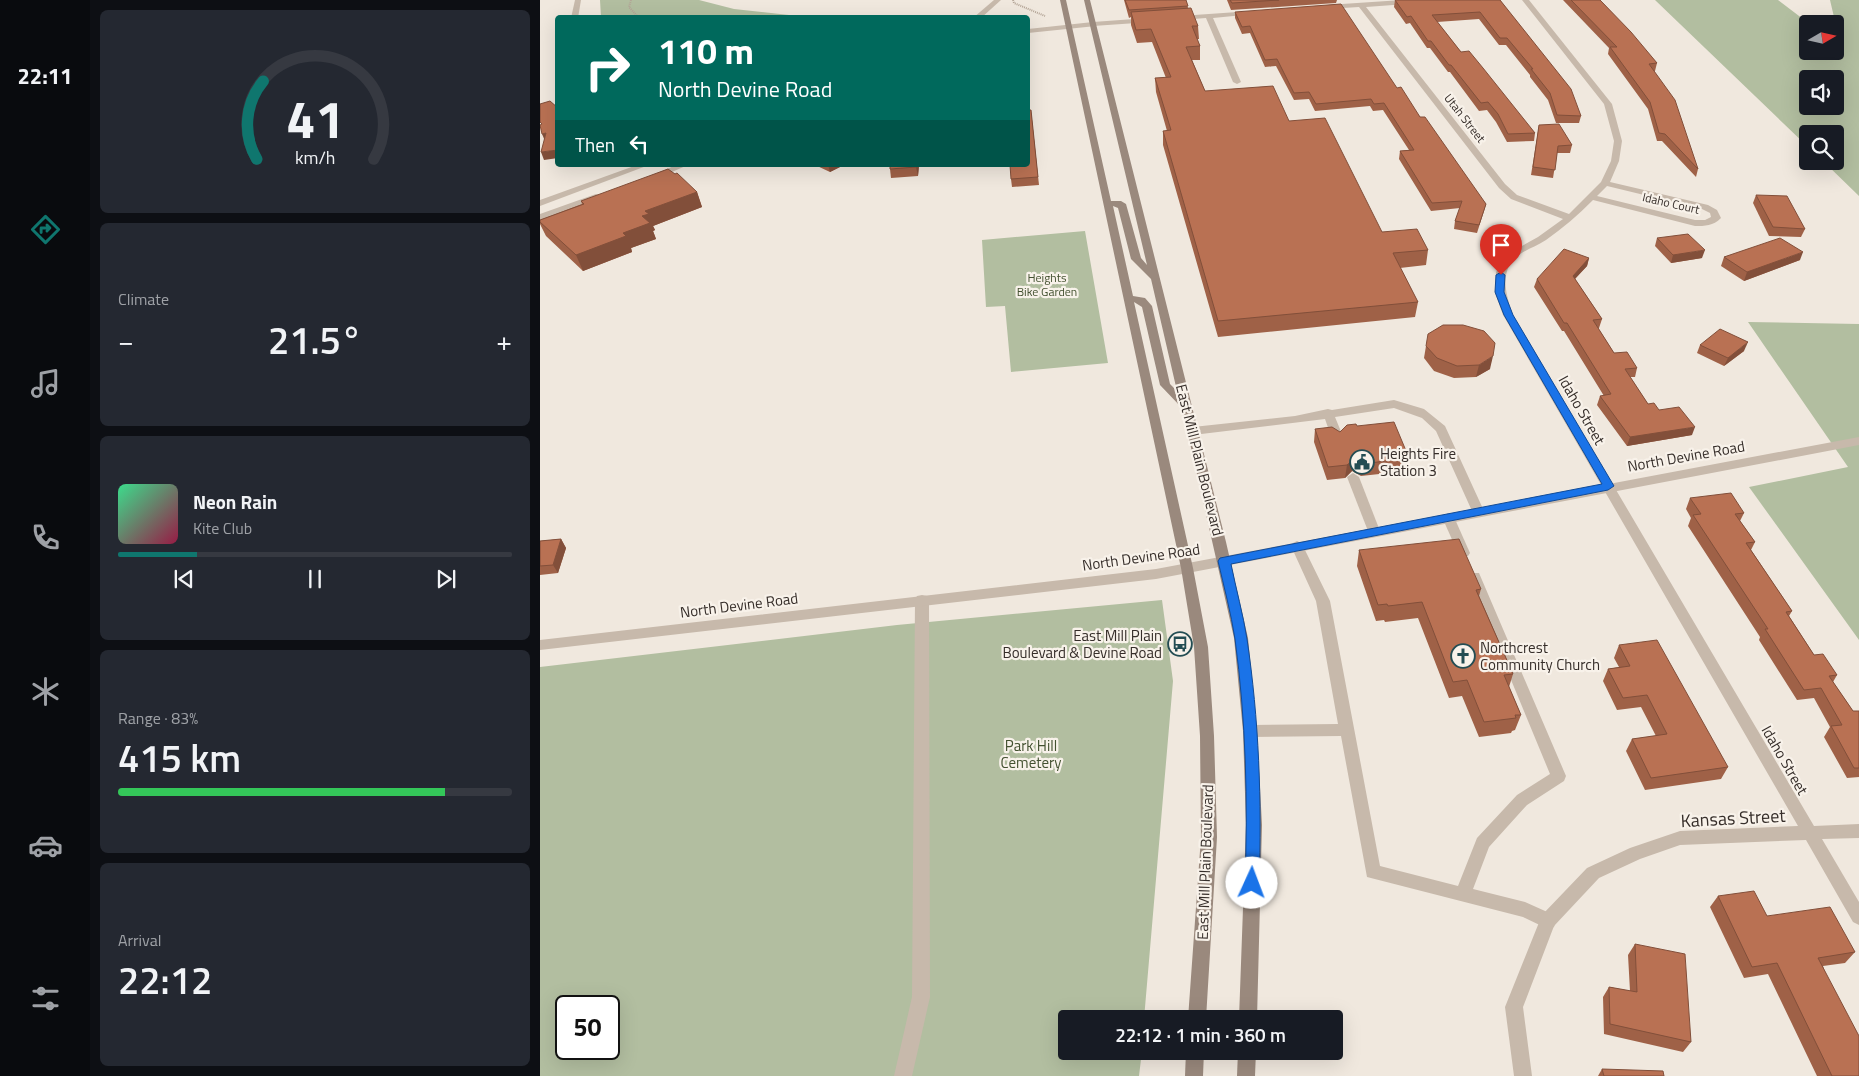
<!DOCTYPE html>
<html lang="en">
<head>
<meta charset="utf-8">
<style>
	:root { --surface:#171b24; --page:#242831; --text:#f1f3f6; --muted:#9ea1a6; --line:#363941; --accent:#0f766e }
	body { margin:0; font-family:"Titillium Web",sans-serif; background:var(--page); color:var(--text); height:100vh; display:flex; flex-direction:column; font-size:19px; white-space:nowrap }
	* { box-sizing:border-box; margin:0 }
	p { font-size:16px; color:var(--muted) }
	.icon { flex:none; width:28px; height:28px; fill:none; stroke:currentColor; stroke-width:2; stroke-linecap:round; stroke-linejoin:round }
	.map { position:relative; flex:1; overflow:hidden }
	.panel { display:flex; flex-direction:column; gap:10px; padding:10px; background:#0d0f14; width:450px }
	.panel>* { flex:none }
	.guide { position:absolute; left:15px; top:15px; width:475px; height:152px; border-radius:5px; box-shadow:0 5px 20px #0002; background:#00695c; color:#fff; overflow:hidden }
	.needle { width:32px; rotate:81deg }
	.tools { position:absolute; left:1259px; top:15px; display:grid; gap:10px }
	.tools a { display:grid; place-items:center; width:45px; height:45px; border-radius:5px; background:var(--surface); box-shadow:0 5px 20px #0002; font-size:25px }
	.speed { position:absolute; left:15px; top:995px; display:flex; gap:10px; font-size:25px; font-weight:700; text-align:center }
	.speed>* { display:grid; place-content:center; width:65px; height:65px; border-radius:50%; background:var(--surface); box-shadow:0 5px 20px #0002; line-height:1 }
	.speed .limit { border:2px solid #111; border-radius:8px; background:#fff; color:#111 }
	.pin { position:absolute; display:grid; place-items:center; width:42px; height:42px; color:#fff; margin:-51px -21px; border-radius:50% 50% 50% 0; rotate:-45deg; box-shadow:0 0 5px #0007 }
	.pin .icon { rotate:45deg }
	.me { position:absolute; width:55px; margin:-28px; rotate:2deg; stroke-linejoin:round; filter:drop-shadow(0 0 4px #0008) }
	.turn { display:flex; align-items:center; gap:18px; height:105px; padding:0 20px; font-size:22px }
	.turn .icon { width:65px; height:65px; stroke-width:2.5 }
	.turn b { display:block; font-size:35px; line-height:42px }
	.then { display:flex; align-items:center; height:48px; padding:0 20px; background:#0003; gap:10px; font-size:19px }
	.big { font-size:38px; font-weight:600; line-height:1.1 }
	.panel .widget { flex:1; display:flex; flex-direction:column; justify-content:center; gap:8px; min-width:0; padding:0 18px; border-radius:8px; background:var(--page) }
	.panel .dial { align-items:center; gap:0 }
	.dial svg { height:130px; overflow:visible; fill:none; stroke:var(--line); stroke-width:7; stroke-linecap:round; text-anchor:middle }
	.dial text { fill:var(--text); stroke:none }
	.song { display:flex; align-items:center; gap:15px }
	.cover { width:60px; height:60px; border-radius:8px; background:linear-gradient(135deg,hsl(150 70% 55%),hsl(340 70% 35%)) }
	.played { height:5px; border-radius:2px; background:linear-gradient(90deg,var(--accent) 20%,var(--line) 20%) }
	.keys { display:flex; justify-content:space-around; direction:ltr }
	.heat { display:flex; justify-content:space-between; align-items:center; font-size:28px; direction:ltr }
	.charge { height:8px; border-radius:4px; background:linear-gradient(90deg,#34c759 83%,var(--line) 0) }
	.trip { position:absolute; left:518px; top:1010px; width:285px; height:50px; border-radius:5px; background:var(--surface); box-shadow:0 5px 20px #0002; font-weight:600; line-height:50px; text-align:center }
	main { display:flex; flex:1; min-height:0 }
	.tabs { display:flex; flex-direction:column; width:90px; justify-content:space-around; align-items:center; background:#090b0e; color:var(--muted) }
	.tabs .icon { width:35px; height:35px }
	.tabs .selected { color:var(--accent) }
	.tabs b { font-size:22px; color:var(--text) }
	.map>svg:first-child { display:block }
	.green { fill:#b2bea0; fill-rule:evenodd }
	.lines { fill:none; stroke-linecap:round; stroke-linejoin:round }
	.path { stroke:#b3a496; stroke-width:2; stroke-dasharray:1 1; stroke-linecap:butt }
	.service { fill:#c7b9ab; fill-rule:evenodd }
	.minor { fill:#c7b9ab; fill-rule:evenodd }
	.tertiary { fill:#c7b9ab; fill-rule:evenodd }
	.secondary { fill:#9a897d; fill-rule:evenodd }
	.wall { fill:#9f6147 }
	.shaded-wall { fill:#824f3a }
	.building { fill:#b97153; stroke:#824f3a }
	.route { fill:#1a73e8; stroke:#114b97 }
	.labels { text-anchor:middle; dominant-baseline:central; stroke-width:4.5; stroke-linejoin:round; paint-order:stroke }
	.far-street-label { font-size:12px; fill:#362e2a; stroke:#f8f2ea }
	.far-park-label { font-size:12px; fill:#435130; stroke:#f8f2ea }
	.street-label { font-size:15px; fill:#362e2a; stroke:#f8f2ea }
	.poi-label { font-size:15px; fill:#362e2a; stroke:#f8f2ea; text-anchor:start }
	.park-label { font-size:15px; fill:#435130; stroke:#f8f2ea }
	.near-street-label { font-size:18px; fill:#362e2a; stroke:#f8f2ea }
</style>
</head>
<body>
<main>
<nav class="tabs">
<b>22:11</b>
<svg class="icon selected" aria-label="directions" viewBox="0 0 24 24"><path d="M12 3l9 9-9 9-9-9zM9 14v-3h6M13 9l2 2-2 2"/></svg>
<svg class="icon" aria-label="music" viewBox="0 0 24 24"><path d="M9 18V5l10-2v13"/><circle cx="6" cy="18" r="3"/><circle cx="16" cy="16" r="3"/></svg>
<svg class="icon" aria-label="phone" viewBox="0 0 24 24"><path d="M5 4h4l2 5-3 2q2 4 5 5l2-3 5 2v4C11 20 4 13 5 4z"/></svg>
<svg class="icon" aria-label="climate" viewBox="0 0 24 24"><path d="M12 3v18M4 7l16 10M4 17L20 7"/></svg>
<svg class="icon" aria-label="car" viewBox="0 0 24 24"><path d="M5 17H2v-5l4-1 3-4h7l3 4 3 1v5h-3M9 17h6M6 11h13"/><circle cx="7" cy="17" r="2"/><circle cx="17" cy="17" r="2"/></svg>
<svg class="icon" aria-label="filters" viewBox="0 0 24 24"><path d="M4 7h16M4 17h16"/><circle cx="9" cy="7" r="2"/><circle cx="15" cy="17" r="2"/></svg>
</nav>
<section class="panel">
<div class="widget dial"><svg viewBox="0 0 100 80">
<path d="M14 69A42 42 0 1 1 86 69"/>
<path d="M14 69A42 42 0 0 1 18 21" stroke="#0f766e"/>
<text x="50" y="56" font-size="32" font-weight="700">41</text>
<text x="50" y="72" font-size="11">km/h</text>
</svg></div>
<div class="widget"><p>Climate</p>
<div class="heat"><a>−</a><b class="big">21.5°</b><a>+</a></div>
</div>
<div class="widget">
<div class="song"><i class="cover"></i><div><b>Neon Rain</b><p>Kite Club</p></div></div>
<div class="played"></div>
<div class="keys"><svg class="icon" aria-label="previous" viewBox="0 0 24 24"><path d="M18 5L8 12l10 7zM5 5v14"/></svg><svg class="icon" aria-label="pause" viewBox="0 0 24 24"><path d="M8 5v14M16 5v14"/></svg><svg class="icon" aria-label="next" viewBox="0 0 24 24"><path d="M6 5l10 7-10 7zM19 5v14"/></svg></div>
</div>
<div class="widget"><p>Range · 83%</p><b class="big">415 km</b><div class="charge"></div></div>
<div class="widget"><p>Arrival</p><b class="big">22:12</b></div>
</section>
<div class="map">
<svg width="1319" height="1076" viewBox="0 0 1319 1076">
	<rect width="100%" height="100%" fill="#f0e8de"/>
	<g class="green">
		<polygon points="60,0 159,0 194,9 258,16 300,17 61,17"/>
		<path d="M1115 0H1238L1263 19 1294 17 1290 0H1319V196L1283 161H1295V134H1268L1267 146ZM1268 24H1295V51H1268ZM1268 79H1295V106H1268Z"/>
		<polygon points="545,231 568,363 471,372 465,306 446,307 442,240"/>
		<polygon points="1208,322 1319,324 1319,640 1209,487 1308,467"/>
		<path d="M622 600 633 681 604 1019H526V1051H602L599 1076H0V667L357 625ZM26 1006H69V1049H26Z"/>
	</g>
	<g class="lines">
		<g class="path">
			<polyline points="91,0 89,7 99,18"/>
			<polyline points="473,0 474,3 505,16"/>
		</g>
		<g class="service">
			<polygon points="854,400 884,409 905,426 944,511 942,514 938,515 932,511 896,431 882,418 854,408 795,417 804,439 798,443 792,439 785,419 653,435 647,431 653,427 755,416 788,409 792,410"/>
			<polygon points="813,473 819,477 840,531 838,534 830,534 828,531 807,477"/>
			<polygon points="908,513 914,517 930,553 928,556 920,556 918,553 902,517"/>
			<polygon points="757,541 761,543 763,546 790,601 840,866 918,886 937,838 977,795 1010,774 928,576 929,573 939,573 1026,776 1024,781 987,805 949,847 933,889 985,902 1014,915 1016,921 1014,927 1008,929 983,917 827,877 801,736 710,737 705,735 703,731 705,727 710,725 798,724 776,601 751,546 753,543"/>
			<polygon points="382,595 387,596 389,600 390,997 372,1076 354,1076 372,997 375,600 377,596"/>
		</g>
		<g class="minor">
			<path d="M862 0H897L894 2 826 7 965 184 977 195 1029 214 1061 182 1071 161 1074 141 1064 104 982 0H989L1072 104 1082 141 1079 161 1070 182 1168 205 1177 210 1181 218C1173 226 1165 226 1155 226L1053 200C1038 215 1023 228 1006 240 997 246 987 249 979 255 958 270 966 295 973 315L1274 826 1319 824V838L1282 839 1319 902V925L1313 922 1266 840 1140 845 1100 859 1059 878 1014 926 983 1007 992 1076H974L965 1007 1002 915 1047 868 1090 848 1140 831 1258 826 963 315 955 293 956 272 971 252 998 237 1023 219 971 199 959 188 819 7 787 9 784 7 787 5ZM1067 186 1162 209 1170 213 1171 217 1165 220H1155L1057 196Z"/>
			<polygon points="712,11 716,13 714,14 673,18 701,82 697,84 693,82 666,18 640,20 636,18 640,16"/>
			<polygon points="608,18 611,18 611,22 553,26 549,24 553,22"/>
		</g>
		<g class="tertiary">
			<polygon points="35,0 41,0 38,18 31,18"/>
			<polygon points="454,0 461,0 441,18 433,18"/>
			<polygon points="553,22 557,24 556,26 488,33 488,29"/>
			<polygon points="97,165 109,165 0,206 0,200"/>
			<polygon points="136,165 148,165 118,178 111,176"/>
			<polygon points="56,194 59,195 59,199 0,220 0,214"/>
			<polygon points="1319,437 1319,445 616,579 0,650 0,640 616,569"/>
		</g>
		<g class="secondary">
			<path d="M520 0H526L571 201H581L586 204 601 258 607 265 544 0H550L686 542 708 638 717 731 722 825 717 1019H699L706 825 703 731 694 638 642 408 620 385 602 307 594 302 653 568 668 647 674 736 677 837 666 1019H648L661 837 660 736 654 647 641 568ZM573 206 578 208 591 259 611 279 637 391 630 384 612 306 605 298 593 296Z"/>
			<polygon points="646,1051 664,1051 663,1076 645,1076"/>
			<polygon points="698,1051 716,1051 715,1076 697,1076"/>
		</g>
	</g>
	<g class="wall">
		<polygon points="584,0 646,0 648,8 658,26 659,39 657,39 660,46 660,60 652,60 665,91 749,121 842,232 888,250 886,265 860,268 878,302 875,317 678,337 623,145 623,131 627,131 616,92 615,78 626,78 612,42 597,43 591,25 591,17 589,18"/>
		<polygon points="687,0 797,0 796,3 691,10"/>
		<polygon points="855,0 960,0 1041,116 1039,123 1016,123 1008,100 990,77 990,75 966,45 959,45 939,19 897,22 921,52 995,133 994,141 967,142 956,122 947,110 939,111 910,72 908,72 890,48 887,48 870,23 866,24 854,7"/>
		<polygon points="1023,0 1060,0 1117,63 1115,71 1114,71 1158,169 1156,177 1122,141 1117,141 1108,109 1068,54 1069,48"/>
		<polygon points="695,12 857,88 880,117 946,204 944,211 937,233 914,229 915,221 920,208 891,211 859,159 860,151 869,150 843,110 833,111 830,106 775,111 769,99 754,100 736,66 725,67 710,33 702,34 695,18"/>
		<polygon points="491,110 499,185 472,187 471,179"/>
		<polygon points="999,125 1032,145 1030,153 1017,153 1013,178 991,175"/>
		<polygon points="275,165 304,165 290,172"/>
		<polygon points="379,165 378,176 351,178 350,169"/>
		<polygon points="157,192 162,207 113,226 115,230 113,231 116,239 91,248 92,252 43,271 6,236 0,224 0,220 42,204 41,201"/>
		<polygon points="1216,195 1265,229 1261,237 1229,236 1213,203"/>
		<polygon points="1117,238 1162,258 1131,263 1115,246"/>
		<polygon points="1184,257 1260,260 1204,281 1181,266"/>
		<polygon points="1049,258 1047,266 1035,279 1062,319 1059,328 1058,328 1074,353 1097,368 1095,377 1090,377 1108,404 1119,410 1152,435 1087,446 1057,405 1060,396 1064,396 1024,331 1022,331 994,287 997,279"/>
		<polygon points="1160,345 1204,351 1184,366 1157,353"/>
		<polygon points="886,346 950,369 936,377 914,378 894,371 884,358"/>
		<polygon points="817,426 869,458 867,471 821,476 812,471 805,478 787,480 774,442 775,429 800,432"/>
		<polygon points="1150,498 1204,513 1200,521 1215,542 1211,550 1252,611 1249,616 1274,655 1297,675 1293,682 1313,711 1319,711 1319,777 1307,778 1284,737 1290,727 1274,698 1257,700 1219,640 1220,637 1148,526 1151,518 1146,509"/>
		<polygon points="21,539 26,548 18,573 0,575 0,541"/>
		<polygon points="819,550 941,589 939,596 973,674 969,687 981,715 975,730 972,731 971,733 939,737 922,696 909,698 878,618 845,622 844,620 836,621 817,566"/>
		<polygon points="1079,645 1188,767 1181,779 1105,790 1086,751 1092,739 1116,736 1101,707 1077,710 1063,681 1068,669 1079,667 1074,658"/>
		<polygon points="1178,896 1315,952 1305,963 1283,966 1319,1076 1277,1076 1228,974 1204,978 1170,907"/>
		<polygon points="1095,944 1151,1042 1143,1052 1064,1034 1063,997 1069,987 1090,991 1088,955"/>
		<polygon points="1062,1069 1124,1076 1058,1076"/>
	</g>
	<g class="shaded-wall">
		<polygon points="6,133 5,141 2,134"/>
		<polygon points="18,150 18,158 4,160 1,152"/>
		<polygon points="288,165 304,165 290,172"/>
		<polygon points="376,165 379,165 378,176 376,167"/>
		<polygon points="157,192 162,207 113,226 115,230 113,231 116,239 91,248 92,252 43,271 36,255 83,233 102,216 105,211"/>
		<polygon points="1165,250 1162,258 1131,263 1133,255"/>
		<polygon points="1263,252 1260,260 1204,281 1207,272"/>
		<polygon points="1049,258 1047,266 1030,284 1033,276"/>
		<polygon points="1208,342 1204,351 1184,366 1188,358"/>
		<polygon points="953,356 950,369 936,377 939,365"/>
		<polygon points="1155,427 1152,435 1087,446 1090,437"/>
		<polygon points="814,459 812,471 805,478 807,465"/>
		<polygon points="21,539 26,548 18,573 13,565"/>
	</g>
	<g class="building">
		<polygon points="585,0 646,0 648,6 589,10"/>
		<polygon points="690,0 739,0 692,3"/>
		<polygon points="855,0 960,0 1031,89 1041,116 1017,115 1010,93 991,69 993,69 967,38 960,38 940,12 892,15 921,52 929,51 943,68 995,133 968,134 958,114 948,102 941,103 911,65 909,65 891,41 888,41 871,16 867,17"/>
		<polygon points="1031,0 1060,0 1091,32 1117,63 1109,64 1135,100 1158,169 1125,134 1119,133 1110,102 1070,47 1077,47"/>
		<polygon points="801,4 857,88 861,87 880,117 885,117 946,204 939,225 915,221 922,201 892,203 860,151 874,150 844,103 834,104 831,99 776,104 769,92 754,93 737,59 725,60 710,26 702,27 695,12"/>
		<polygon points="651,8 658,26 652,26 660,46 646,47 665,91 733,86 749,121 785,118 842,232 877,229 888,250 853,253 878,302 678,321 623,131 631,130 615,78 631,77 611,29 596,30 591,12"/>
		<polygon points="10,101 18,108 18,150 1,152 6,133 2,134 0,125 2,124 0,122 0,104"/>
		<polygon points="488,110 491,110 498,177 471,179 470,165 488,165"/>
		<polygon points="1019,124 1032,145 1018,146 1015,170 993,167 999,125"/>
		<polygon points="350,165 376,165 376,167 350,169"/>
		<polygon points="128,169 135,174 137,173 157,192 105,211 109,214 102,216 110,223 83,233 86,236 36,255 0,222 0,220 44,204 41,201"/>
		<polygon points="1216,195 1247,196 1265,229 1233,227"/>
		<polygon points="1148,234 1165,250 1133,255 1117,238"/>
		<polygon points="1240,238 1263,252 1207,272 1184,257"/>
		<polygon points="1024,249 1049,258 1033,276 1062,319 1053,320 1074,353 1087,352 1097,368 1085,369 1108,404 1114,403 1119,410 1139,407 1155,427 1090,437 1060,396 1071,394 1027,323 1024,323 997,279"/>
		<polygon points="903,325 923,325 944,331 955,343 953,356 939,365 917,366 897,358 886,346 888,334"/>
		<polygon points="1180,329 1208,342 1188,358 1160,345"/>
		<polygon points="854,422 869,458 822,464 814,459 807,465 788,467 775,429 792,427 800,432 807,425 816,424 817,426"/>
		<polygon points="1191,493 1204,513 1195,514 1215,542 1206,543 1252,611 1246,612 1274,655 1283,654 1297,675 1289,676 1313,711 1319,711 1319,768 1314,768 1291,726 1302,725 1281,688 1264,690 1225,629 1228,629 1153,515 1161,514 1150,498"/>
		<polygon points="21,539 13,565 0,566 0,541"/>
		<polygon points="919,539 941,589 936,590 973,674 964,675 981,715 975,715 976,718 944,722 927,680 913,682 882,602 848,606 847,604 838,605 819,550"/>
		<polygon points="1117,640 1188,767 1111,778 1092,739 1127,734 1107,695 1083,698 1068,669 1090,666 1079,645"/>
		<polygon points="1214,891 1227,916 1290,907 1315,952 1278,958 1319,1036 1319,1076 1292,1076 1237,963 1212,967 1178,896"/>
		<polygon points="1095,944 1145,954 1151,1042 1070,1024 1069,987 1097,992"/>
		<polygon points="1062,1069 1123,1071 1124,1076 1064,1076"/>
	</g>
	<path class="route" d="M961 272 965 275 964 292 973 315 1074 486 1068 490 691 564C696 589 703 614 707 639 719 719 722 802 719 883L717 888 712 890 707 888 705 883C708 802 706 720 695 639 691 613 684 587 678 561L680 558 1062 484 964 315 955 292 956 275Z"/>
	<defs>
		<g id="civic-ring" transform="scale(1.25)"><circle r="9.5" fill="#f8f2ea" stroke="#234d53" stroke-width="1.5"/><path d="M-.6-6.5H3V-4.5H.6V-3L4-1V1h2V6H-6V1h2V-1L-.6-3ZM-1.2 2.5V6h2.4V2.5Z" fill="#234d53"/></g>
		<g id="bus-ring" transform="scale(1.25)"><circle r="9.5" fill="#f8f2ea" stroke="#234d53" stroke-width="1.5"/><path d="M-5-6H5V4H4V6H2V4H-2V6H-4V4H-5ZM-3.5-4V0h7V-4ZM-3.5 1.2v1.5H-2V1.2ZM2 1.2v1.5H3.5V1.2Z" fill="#234d53"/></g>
		<g id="church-ring" transform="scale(1.25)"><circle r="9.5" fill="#f8f2ea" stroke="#234d53" stroke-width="1.5"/><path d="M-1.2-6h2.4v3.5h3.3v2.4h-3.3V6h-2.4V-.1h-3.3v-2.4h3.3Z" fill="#234d53"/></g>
	</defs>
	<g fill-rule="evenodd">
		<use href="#civic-ring" x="822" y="462"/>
		<use href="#bus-ring" x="640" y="644"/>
		<use href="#church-ring" x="923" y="656"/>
	</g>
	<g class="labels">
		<g class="far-street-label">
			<text transform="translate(925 118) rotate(52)">Utah Street</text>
			<text transform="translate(1131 203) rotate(13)">Idaho Court</text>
		</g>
		<g class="far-park-label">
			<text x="507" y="277">Heights<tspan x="507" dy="14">Bike Garden</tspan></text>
		</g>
		<g class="street-label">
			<text transform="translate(1042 410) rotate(60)">Idaho Street</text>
			<text transform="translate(1146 456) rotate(-10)">North Devine Road</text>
			<text transform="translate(660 460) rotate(76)">East Mill Plain Boulevard</text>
			<text transform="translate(601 557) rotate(-8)">North Devine Road</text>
			<text transform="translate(199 605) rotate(-7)">North Devine Road</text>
			<text transform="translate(1245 760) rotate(60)">Idaho Street</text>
			<text transform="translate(665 862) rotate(-88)">East Mill Plain Boulevard</text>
		</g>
		<g class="poi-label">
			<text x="840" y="453">Heights Fire<tspan x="840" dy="17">Station 3</tspan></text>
			<text x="622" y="635" text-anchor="end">East Mill Plain<tspan x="622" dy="17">Boulevard &amp; Devine Road</tspan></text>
			<text x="940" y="647">Northcrest<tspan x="940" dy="17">Community Church</tspan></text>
		</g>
		<g class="park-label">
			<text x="491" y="745">Park Hill<tspan x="491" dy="17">Cemetery</tspan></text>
		</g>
		<g class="near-street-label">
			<text transform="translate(1193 818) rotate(-3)">Kansas Street</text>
		</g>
	</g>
</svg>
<div class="tools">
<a><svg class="needle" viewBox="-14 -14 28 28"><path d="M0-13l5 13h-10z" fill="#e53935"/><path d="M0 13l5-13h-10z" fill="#9ea1a6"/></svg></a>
<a><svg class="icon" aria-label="sound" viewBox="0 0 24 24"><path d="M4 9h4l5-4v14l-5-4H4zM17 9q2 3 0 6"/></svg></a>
<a><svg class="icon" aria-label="search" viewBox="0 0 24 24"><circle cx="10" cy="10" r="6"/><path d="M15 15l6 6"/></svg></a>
</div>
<div class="speed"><div class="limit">50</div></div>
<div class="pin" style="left:961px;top:275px;background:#d93025"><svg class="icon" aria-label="arrive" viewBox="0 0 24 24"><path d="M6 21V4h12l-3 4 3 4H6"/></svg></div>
<svg class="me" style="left:712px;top:883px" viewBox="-20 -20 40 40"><circle r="19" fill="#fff"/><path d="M0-13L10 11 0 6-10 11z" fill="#1a73e8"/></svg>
<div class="trip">22:12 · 1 min · 360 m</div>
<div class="guide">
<div class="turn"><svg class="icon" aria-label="right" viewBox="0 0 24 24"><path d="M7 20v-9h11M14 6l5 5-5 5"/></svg><div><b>110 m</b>North Devine Road</div></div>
<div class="then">Then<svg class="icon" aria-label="left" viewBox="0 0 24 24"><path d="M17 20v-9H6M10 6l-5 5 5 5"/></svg></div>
</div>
</div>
</main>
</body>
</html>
